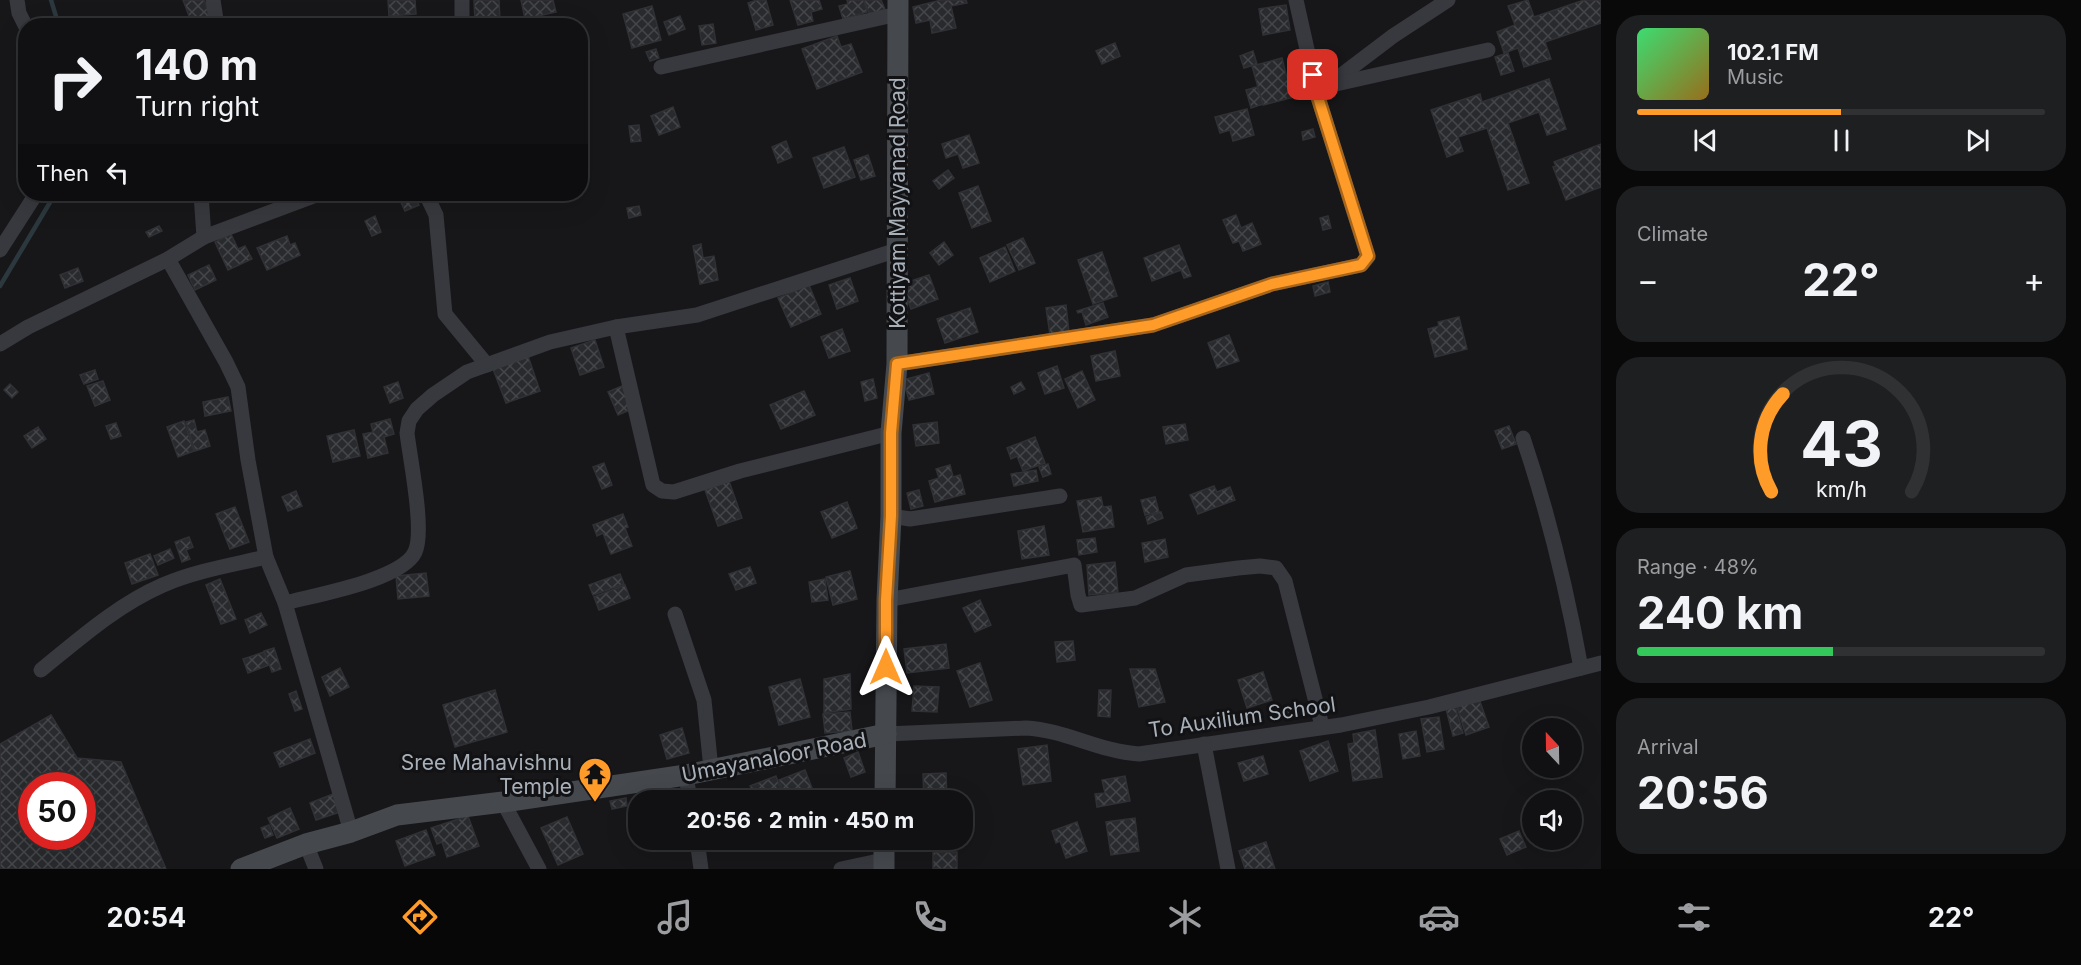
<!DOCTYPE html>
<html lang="en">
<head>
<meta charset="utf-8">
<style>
	:root { --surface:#111113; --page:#1e1f21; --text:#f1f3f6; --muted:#9c9da0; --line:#303133; --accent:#ff9b28 }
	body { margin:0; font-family:Inter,sans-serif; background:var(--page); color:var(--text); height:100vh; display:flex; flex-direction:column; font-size:22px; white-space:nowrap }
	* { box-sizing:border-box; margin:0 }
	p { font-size:20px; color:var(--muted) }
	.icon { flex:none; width:33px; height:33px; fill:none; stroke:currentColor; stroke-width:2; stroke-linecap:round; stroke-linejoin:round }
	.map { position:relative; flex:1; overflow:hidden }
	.sheet { display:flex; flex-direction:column; gap:15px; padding:15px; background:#09090a; width:480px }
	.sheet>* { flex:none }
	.hud { position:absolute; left:18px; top:18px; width:570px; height:183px; border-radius:24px; box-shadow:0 6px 24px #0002,0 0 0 2px var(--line); background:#111113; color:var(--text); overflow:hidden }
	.needle { width:39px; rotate:338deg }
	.controls { position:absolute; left:1522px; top:718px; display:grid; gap:12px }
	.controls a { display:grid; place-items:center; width:60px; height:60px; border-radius:50%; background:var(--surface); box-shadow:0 6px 24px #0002,0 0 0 2px var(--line); font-size:30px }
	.speed { position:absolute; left:18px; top:772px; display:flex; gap:12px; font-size:30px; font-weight:700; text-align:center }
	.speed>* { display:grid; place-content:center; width:78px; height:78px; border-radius:50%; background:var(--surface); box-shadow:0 6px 24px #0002,0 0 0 2px var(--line); line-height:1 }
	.speed .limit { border:9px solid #d22; background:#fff; color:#111 }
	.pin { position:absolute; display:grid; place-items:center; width:51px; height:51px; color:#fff; margin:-26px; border-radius:12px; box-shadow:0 3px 9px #0006 }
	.me { position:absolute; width:66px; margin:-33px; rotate:0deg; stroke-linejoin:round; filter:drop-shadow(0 0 4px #0008) }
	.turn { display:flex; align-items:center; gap:21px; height:126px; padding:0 18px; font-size:27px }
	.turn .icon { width:78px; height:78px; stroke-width:2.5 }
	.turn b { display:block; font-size:42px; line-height:51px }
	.then { display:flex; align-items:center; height:57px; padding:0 18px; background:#0003; gap:12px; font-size:22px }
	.big { font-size:45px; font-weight:700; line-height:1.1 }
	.sheet .tile { flex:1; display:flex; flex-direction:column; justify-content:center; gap:9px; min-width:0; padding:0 21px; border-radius:24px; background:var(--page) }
	.sheet .dial { align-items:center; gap:0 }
	.dial svg { height:156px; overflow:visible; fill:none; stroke:var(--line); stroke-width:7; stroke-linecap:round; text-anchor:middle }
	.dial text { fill:var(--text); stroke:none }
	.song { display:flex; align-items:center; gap:18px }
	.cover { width:72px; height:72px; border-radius:9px; background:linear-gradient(135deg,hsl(140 70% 55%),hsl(40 70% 35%)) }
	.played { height:6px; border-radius:3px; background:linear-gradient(90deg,var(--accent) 50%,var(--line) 50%) }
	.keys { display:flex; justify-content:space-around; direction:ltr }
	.heat { display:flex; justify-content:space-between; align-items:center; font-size:33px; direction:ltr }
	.charge { height:9px; border-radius:4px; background:linear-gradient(90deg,#34c759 48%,var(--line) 0) }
	.trip { position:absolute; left:628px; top:790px; width:345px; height:60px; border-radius:24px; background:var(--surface); box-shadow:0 6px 24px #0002,0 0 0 2px var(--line); font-weight:700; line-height:60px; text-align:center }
	.tab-bar { display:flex; height:96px; justify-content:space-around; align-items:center; background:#070708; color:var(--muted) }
	.tab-bar .icon { width:42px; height:42px }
	.tab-bar .selected { color:var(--accent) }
	.tab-bar b { font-size:27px; color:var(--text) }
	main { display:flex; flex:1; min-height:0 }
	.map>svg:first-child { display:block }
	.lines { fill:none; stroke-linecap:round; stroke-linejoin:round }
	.stream { stroke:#2b383e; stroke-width:4.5 }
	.building { fill:url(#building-cross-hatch); stroke:#303135; stroke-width:1.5; fill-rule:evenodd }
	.street { stroke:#37393e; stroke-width:15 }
	.secondary { stroke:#45494e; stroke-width:21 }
	.route-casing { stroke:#a6651a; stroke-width:15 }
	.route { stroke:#ff9b28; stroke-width:10 }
	.labels { text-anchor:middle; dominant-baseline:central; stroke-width:6; stroke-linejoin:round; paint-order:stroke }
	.street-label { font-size:21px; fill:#a8b0ba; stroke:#121214 }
	.poi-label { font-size:21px; fill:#a8b0ba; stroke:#121214; text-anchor:end }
</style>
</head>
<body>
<main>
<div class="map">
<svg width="1601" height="869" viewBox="0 0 1601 869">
	<defs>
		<pattern id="building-cross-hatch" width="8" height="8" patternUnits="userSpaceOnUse" patternTransform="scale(1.5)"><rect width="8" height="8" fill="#292a2d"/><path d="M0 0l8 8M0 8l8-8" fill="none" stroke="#454649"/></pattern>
	</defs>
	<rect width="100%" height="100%" fill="#171719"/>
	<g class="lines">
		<g class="stream">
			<polyline points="51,0 59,26"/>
			<polyline points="0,286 55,194"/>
		</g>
	</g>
	<g class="building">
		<polygon points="183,0 204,0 210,17 192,24"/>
		<polygon points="388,0 415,0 416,14 389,16"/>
		<polygon points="474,0 499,0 500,21 475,22"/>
		<polygon points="521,0 553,0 556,12 525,19"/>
		<polygon points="757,0 766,0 773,25 756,30 748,3"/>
		<polygon points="790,0 819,0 822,9 811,12 813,21 798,25"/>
		<polygon points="847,0 864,0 867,12 843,19 839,6 848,4"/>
		<polygon points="864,0 881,0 885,9 870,15"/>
		<polygon points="941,0 966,0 967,3 951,6 956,28 932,33 930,20 916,23 913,7"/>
		<polygon points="1528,0 1534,17 1584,0 1601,0 1601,23 1545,42 1551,59 1524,67 1518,48 1504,53 1497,32 1515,25 1508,6"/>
		<polygon points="1286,5 1290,30 1263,35 1259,9"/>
		<polygon points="652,6 661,40 632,48 623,14"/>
		<polygon points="680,16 685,29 669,35 664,22"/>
		<polygon points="713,24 716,43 702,45 699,26"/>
		<polygon points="837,36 841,47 851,44 862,72 817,89 802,49"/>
		<polygon points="1115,43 1120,56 1102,64 1096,51"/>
		<polygon points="656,49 659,58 650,61 646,52"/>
		<polygon points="1253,51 1257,64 1244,68 1240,56"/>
		<polygon points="1508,53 1514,71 1501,75 1495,57"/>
		<polygon points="1282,58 1287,78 1297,75 1302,95 1263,105 1252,66"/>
		<polygon points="1549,79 1566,129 1547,135 1539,112 1508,123 1529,183 1508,190 1487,128 1458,137 1463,151 1447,157 1431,110 1480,94 1482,102"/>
		<polygon points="1257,87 1263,104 1251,108 1246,90"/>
		<polygon points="673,107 680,127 659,135 651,116"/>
		<polygon points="1247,109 1254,135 1233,141 1230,130 1220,133 1215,117"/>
		<polygon points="639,125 641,141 631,142 629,126"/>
		<polygon points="1313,129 1315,137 1303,140 1302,132"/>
		<polygon points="969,135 979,163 963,168 958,154 946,158 942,144"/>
		<polygon points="786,141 792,157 778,163 772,147"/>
		<polygon points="1601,144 1601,187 1566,200 1553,167 1556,166 1554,162"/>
		<polygon points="844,147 855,177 824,188 813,158"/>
		<polygon points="868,155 875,176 861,180 854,160"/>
		<polygon points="948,170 954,178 939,189 933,181"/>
		<polygon points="978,186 991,221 972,228 959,193"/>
		<polygon points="383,194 414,194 419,205 405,211 397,194 386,200"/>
		<polygon points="639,206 641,215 629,218 627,208"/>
		<polygon points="1236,215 1241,228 1252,223 1261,244 1243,251 1239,241 1233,243 1223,220"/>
		<polygon points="375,216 381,232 372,236 365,221"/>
		<polygon points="1328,216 1331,228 1323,230 1320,218"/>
		<polygon points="159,226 162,231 149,237 146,232"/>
		<polygon points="231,234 238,249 245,246 252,259 228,270 215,242"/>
		<polygon points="287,236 290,245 295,243 300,255 267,270 257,248"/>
		<polygon points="1023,238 1035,263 1019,270 1007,245"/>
		<polygon points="944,242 953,255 939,265 930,253"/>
		<polygon points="701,244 703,258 714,256 718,280 700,284 693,246"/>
		<polygon points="1179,245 1191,276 1184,278 1181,270 1152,281 1144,258"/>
		<polygon points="1005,247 1015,271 990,282 980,258"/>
		<polygon points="1102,252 1117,296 1093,304 1078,260"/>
		<polygon points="209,265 216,280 195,290 188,275"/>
		<polygon points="78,268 83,281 65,288 60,275"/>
		<polygon points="929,275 938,299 911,309 902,284"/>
		<polygon points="850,278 858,301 837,309 829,285"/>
		<polygon points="1328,282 1330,292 1315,296 1313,286"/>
		<polygon points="809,285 821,314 791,327 778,298"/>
		<polygon points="1103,303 1108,317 1086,325 1082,312 1078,313 1077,311"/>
		<polygon points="1066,305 1069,332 1050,335 1046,308"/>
		<polygon points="970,308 978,332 945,343 937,319"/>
		<polygon points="1459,317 1467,349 1435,357 1428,329 1439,326 1438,322"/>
		<polygon points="842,329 850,351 829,358 821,337"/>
		<polygon points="1229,335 1239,361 1217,368 1208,343"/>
		<polygon points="595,340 604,367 580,375 571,348"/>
		<polygon points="1115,351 1120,376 1096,381 1091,356"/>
		<polygon points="528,356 540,391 506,403 493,369"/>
		<polygon points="1057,366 1064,388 1045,394 1038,373"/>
		<polygon points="95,370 98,379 84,384 80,375"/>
		<polygon points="1082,371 1095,400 1078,408 1065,379"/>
		<polygon points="929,373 934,394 909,400 903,380"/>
		<polygon points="873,379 877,398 865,401 861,382"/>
		<polygon points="103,381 110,400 95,406 87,386"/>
		<polygon points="398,382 403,398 390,403 384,387"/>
		<polygon points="1021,382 1025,389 1014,394 1011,387"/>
		<polygon points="10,384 18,392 12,398 4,390"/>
		<polygon points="622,386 632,409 618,415 608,392"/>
		<polygon points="804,391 815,415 781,429 770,405"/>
		<polygon points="228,397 231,411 205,416 203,402"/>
		<polygon points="390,419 394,434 384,437 388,453 368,458 363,434 373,432 371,424"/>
		<polygon points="194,420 197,432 205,430 210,446 195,451 186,422"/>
		<polygon points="184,421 194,451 178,457 167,427"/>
		<polygon points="937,422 939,443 916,446 913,425"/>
		<polygon points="116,423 121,436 111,439 106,426"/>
		<polygon points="1185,424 1188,440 1166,444 1163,427"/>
		<polygon points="1509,426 1516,444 1502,449 1495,431"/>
		<polygon points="38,427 46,439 32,448 24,436"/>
		<polygon points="354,430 360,456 333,462 327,436"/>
		<polygon points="1035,437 1045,463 1023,471 1017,456 1011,459 1007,448"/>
		<polygon points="604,463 612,485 602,489 593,467"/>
		<polygon points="1048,464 1051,474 1043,477 1039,467"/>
		<polygon points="950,465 953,477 960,475 965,494 935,502 929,481 939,478 936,469"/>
		<polygon points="1036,470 1038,481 1014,486 1011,474"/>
		<polygon points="729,481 742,518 718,526 705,490"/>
		<polygon points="1214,486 1217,492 1230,487 1235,500 1198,514 1190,495"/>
		<polygon points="919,490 923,506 911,509 907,493"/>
		<polygon points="296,491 302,506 288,511 282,497"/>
		<polygon points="1101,497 1103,507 1111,506 1114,527 1083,532 1077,501"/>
		<polygon points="1155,497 1159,512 1145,515 1141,500"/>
		<polygon points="847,502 857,528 832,538 821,512"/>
		<polygon points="235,507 249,542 230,549 216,514"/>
		<polygon points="1161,512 1163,518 1148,524 1146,517"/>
		<polygon points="623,514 628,527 625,528 632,546 611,554 603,533 597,536 593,525"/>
		<polygon points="1044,526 1049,555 1022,559 1018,531"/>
		<polygon points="189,537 193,547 186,550 190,559 182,562 175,542"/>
		<polygon points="1095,538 1097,552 1079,555 1077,540"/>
		<polygon points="1165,539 1168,557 1145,562 1142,543"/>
		<polygon points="170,549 174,558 158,565 154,556"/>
		<polygon points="150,554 158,575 132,584 125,563"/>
		<polygon points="1115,562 1118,592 1089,595 1087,565"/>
		<polygon points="750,567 756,583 736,590 729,574"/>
		<polygon points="850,571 857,599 833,605 826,577"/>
		<polygon points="426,573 429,596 398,599 396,576"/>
		<polygon points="620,574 624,584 593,595 589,585"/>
		<polygon points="220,579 236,619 221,624 206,585"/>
		<polygon points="825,579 828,600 812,602 809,582"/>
		<polygon points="625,585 630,598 599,610 594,597"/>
		<polygon points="980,600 991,625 975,632 963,608"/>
		<polygon points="261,613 267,625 250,633 245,620"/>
		<polygon points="1073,641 1075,660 1057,662 1055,642"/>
		<polygon points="946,644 949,668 907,673 904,649"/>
		<polygon points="274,648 281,669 272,672 264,651"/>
		<polygon points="264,652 269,665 248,673 243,659"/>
		<polygon points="980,663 992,700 970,707 957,671"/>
		<polygon points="340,668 349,687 330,696 322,677"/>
		<polygon points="1130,669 1155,669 1165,702 1139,707"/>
		<polygon points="1263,672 1272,700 1247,708 1238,680"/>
		<polygon points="850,674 851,709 824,713 824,679"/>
		<polygon points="800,679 810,717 779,725 769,687"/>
		<polygon points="914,686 939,687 937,712 912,711"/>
		<polygon points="495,690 507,732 455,747 443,705"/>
		<polygon points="1099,690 1111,690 1110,717 1098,716"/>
		<polygon points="296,691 302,709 295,711 289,694"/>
		<polygon points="1478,696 1489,727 1466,735 1456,704"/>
		<polygon points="1302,704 1304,713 1285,717 1283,707"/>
		<polygon points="1455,706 1463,733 1453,736 1446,709"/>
		<polygon points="850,712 852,731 825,733 823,714"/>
		<path d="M51 715 77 758 121 762 166 869H0V744ZM32 786H82V837H32Z"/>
		<polygon points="1439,717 1444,749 1427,752 1421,719"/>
		<polygon points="682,728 689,753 667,759 660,735"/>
		<polygon points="1375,730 1382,777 1353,781 1348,744 1354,743 1353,734"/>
		<polygon points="1416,731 1420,756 1403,759 1399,734"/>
		<polygon points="310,739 315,753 280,767 274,753"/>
		<polygon points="1328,741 1338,771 1310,781 1300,751"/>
		<polygon points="1047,745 1051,781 1023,785 1018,749"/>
		<polygon points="858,752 865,772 851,777 844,758"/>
		<polygon points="1263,756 1268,774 1244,781 1238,763"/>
		<polygon points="805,770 817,801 786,800 779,780"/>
		<polygon points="946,773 947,801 924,801 923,774"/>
		<polygon points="776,776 785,801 756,801 750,786"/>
		<polygon points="1125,776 1130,801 1097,807 1095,794 1105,793 1102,780"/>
		<polygon points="725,792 729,801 700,801"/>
		<polygon points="333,794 340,812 316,820 310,803"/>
		<polygon points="626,798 627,806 612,809 610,801"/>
		<polygon points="290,808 299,829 277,838 268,818"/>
		<polygon points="468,816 479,846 447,857 442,842 437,844 431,828"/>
		<polygon points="567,817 583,854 558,865 541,828"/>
		<polygon points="1135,818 1139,851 1111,855 1106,822"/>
		<polygon points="1077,822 1087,851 1066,858 1060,841 1056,843 1052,831"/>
		<polygon points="269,825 273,835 265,838 261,828"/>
		<polygon points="426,830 435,855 405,866 396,841"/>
		<polygon points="1519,831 1526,847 1507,855 1500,839"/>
		<polygon points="1266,842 1275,869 1245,869 1239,851"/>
		<rect x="933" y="852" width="24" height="17"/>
	</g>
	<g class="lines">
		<g class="street">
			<polyline points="17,0 19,13 26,27"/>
			<polyline points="213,0 217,26"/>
			<polyline points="462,26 462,0"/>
			<polyline points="661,67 898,14"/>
			<polyline points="1331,83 1393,36 1448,0"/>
			<polyline points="1327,86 1488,50"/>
			<polyline points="201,194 204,237"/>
			<polyline points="426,194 436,215 445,314 487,365"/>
			<polyline points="0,250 36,194"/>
			<polyline points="168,259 226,362 238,387 248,460 266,557 285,603 351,832"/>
			<polyline points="616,327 653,485 662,491 674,492 740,471 891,433"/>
			<polyline points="0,344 28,327 168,259 204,237 319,194"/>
			<polyline points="897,364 1153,325 1272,284 1361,265 1368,257 1317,94 1296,0"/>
			<path d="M1523 438C1548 512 1567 591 1581 668"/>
			<polyline points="891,516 910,519 1060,496"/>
			<polyline points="887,600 1074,565 1078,595 1081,605 1135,598 1186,575 1238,568 1260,566 1276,568 1285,581 1322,726"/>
			<path d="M285 603C315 595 402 580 415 552 425 531 410 459 407 433L409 421 417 409 433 395 467 372 550 342 616 327 697 315 897 250"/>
			<polyline points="675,614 704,700 711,769"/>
			<path d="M41 670C79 639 117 605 163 585 195 571 232 565 266 557"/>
			<path d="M886 734 1026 728C1065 730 1098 751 1139 754L1341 725 1429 707 1601 663"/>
			<polyline points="1204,744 1228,869"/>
			<polyline points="686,775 690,801"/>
			<polyline points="503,802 539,869"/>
			<polyline points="697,840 701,869"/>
			<polyline points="306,844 316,869"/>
			<polyline points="841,869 883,860"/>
		</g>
		<g class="secondary">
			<polyline points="885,801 887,600 891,516 891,433 897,364 898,0"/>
			<polyline points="884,840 884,869"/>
			<polyline points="241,869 306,844 351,832 397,815 503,802 686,775 886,734"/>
		</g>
	</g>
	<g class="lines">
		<g class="route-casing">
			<polyline id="route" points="886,667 886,600 891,516 891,433 897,364 1153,325 1272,284 1361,265 1368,256 1317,94 1313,75"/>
		</g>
		<use href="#route" class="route"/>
	</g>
	<defs>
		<g id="temple-pin" transform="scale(1.725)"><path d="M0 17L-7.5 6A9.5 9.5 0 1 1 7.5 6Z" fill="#ff9b28" stroke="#121214"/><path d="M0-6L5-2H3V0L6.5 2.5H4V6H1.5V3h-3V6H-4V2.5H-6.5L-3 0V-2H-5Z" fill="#111"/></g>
	</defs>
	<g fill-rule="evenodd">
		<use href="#temple-pin" x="595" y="774"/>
	</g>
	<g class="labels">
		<g class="street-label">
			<text transform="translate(897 203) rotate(-90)">Kottiyam Mayyanad Road</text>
			<text transform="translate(1242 717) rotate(-8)">To Auxilium School</text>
			<text transform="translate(774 757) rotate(-11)">Umayanaloor Road</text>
		</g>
		<g class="poi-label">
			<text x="572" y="762">Sree Mahavishnu<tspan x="572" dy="24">Temple</tspan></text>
		</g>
	</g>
</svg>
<div class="controls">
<a><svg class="needle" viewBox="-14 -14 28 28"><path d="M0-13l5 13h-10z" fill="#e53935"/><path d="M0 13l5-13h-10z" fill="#9c9da0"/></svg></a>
<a><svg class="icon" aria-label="sound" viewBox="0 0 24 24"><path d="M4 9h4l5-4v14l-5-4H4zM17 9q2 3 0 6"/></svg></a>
</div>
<div class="speed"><div class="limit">50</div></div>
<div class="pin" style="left:1313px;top:75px;background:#d93025"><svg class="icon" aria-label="arrive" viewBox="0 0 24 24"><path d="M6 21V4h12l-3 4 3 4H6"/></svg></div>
<svg class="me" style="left:886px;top:667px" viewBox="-20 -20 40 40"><path d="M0-17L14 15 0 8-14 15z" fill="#ff9b28" stroke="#fff" stroke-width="4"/></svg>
<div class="trip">20:56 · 2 min · 450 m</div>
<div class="hud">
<div class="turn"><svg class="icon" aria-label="right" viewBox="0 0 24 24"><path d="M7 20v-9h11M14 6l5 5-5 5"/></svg><div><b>140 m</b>Turn right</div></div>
<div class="then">Then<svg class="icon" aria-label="left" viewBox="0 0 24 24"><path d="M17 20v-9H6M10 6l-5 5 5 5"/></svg></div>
</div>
</div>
<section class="sheet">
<div class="tile">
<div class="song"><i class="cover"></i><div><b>102.1 FM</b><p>Music</p></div></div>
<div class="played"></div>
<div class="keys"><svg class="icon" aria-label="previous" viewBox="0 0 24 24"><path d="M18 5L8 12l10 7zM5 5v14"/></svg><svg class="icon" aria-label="pause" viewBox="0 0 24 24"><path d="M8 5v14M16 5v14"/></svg><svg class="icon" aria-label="next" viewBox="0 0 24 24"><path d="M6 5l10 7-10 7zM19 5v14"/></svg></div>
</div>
<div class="tile"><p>Climate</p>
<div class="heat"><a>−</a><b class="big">22°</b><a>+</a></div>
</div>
<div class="tile dial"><svg viewBox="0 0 100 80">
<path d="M14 69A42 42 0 1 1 86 69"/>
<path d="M14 69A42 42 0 0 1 20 19" stroke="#ff9b28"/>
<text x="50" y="56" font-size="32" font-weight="700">43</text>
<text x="50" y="72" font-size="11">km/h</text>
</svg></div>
<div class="tile"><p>Range · 48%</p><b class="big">240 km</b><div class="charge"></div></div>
<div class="tile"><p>Arrival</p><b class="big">20:56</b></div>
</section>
</main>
<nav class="tab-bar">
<b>20:54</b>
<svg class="icon selected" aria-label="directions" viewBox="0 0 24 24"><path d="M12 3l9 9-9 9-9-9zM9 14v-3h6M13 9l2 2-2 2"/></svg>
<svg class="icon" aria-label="music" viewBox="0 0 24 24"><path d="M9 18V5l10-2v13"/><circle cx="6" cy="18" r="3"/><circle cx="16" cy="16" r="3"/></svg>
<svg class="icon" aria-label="phone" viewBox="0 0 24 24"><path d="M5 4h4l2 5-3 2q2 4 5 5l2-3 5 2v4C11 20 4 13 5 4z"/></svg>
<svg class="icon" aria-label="climate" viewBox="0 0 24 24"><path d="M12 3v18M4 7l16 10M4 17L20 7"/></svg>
<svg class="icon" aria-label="car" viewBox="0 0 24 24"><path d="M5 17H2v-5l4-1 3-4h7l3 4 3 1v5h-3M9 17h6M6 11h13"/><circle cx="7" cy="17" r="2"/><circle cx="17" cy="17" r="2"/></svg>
<svg class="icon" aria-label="filters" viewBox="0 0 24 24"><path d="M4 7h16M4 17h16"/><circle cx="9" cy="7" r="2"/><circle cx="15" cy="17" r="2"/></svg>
<b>22°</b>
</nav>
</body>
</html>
